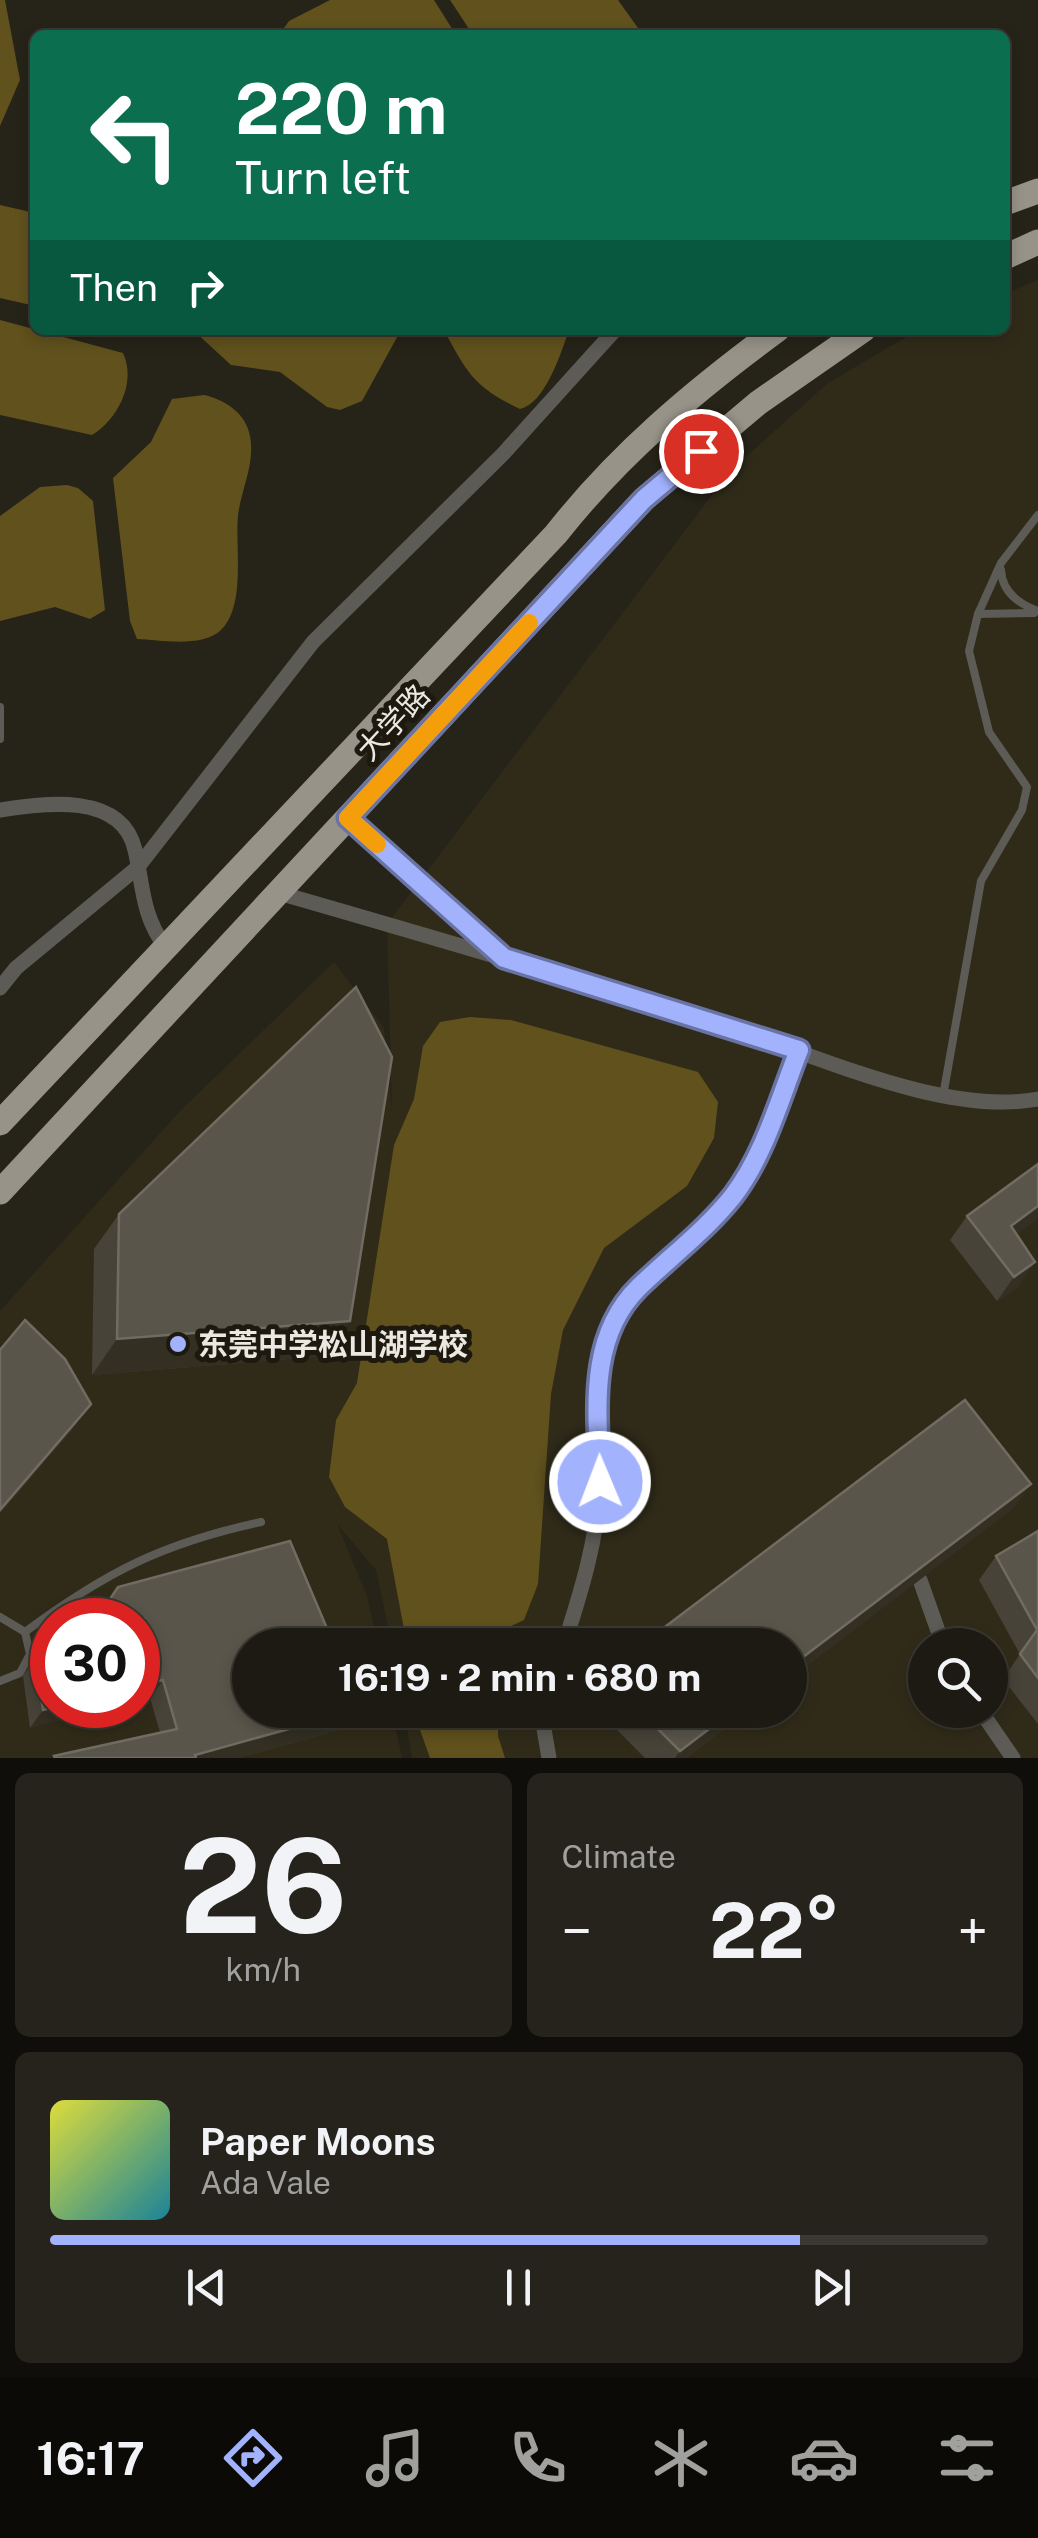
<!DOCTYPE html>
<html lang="en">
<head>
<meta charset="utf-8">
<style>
	:root { --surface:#1c1a12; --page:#25231b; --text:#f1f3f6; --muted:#a0a19f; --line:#3a3832; --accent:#a2b2fd }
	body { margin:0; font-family:"Public Sans","Noto Sans SC",sans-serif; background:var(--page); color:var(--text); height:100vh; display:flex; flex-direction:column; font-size:38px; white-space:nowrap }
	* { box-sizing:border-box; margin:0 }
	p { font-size:32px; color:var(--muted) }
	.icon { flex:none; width:55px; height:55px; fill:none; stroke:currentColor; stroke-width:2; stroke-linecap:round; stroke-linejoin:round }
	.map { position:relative; height:1758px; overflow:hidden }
	.drawer { display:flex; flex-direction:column; gap:15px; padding:15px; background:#0f0e0a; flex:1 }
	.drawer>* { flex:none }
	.guide { position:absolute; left:30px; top:30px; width:980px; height:305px; border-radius:15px; box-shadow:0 5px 15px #0003,0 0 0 2px var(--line); background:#0b6e4f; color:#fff; overflow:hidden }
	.tools { position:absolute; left:908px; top:1628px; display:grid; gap:20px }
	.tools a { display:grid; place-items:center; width:100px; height:100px; border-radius:50%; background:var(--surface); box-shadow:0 5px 15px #0003,0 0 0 2px var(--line); font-size:50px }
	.speed { position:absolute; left:30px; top:1598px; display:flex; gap:20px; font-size:50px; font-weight:700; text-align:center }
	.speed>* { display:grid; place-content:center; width:130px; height:130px; border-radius:50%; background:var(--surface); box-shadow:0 5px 15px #0003,0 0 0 2px var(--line); line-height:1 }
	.speed .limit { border:15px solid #d22; background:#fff; color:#111 }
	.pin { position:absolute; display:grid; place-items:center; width:85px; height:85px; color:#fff; margin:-42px; border:5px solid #fff; border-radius:50%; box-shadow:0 2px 10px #0007 }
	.me { position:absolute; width:110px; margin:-55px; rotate:359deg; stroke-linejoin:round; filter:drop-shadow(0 0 8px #0008) }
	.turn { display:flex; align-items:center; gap:35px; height:210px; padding:0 40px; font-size:45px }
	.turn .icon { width:130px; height:130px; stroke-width:2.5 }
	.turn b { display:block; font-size:70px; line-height:85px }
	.then { display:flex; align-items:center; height:95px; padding:0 40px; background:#0003; gap:20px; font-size:38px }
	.big { font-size:75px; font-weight:700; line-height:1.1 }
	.drawer .card { flex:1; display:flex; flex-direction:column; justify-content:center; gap:15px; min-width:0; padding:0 35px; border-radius:15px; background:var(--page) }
	.drawer .dial { align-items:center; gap:0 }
	.dial b { font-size:130px; line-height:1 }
	.song { display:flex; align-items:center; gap:30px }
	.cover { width:120px; height:120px; border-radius:15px; background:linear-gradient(135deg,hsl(60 70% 55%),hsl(190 70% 35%)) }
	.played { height:10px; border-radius:5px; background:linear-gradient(90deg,var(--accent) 80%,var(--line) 80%) }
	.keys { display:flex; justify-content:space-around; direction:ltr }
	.heat { display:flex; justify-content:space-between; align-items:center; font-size:55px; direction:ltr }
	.drawer .tiles { flex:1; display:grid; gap:15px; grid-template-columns:1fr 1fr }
	.card:last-child { grid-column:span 2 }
	.trip { position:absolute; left:232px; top:1628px; width:575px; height:100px; border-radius:50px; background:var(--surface); box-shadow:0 5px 15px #0003,0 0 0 2px var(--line); font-weight:700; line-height:100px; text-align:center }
	.menu { display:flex; height:160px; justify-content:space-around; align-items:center; background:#0b0a07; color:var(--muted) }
	.menu .icon { width:70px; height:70px }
	.menu .on { color:var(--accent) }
	.menu b { font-size:45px; color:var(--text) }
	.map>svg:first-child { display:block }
	.built { fill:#302b19; fill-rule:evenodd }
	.water { fill:#60511d }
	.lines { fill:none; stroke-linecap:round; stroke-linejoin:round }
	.service { stroke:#5d5b56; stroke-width:8 }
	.minor { stroke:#5d5b56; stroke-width:15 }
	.primary { stroke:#979388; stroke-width:25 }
	.wall { fill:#474338 }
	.shaded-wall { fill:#332f23 }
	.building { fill:#59554a; stroke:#706c62; stroke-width:2.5 }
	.route-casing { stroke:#6974a4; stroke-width:25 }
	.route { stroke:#a2b2fd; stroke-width:18 }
	.slow { stroke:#f59e0b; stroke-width:18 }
	.poi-dot { fill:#a2b2fd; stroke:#1d190f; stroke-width:4 }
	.labels { text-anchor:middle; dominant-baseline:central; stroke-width:10; stroke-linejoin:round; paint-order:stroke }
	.street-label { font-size:30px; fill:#eae8e1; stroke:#1d190f }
	.poi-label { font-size:30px; font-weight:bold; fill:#eae8e1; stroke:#1d190f; text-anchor:start }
</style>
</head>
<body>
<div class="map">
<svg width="1038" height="1758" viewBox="0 0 1038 1758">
	<rect width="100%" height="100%" fill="#262318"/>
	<path class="built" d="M1038 280V1758H412L404 1710H790V1645H392L376 1570 337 1524 367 1596 378 1645H250V1710H392L402 1758H0V1311L181 1110 334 962 384 1028 392 1113 387 924 731 470 828 383 918 330H1005V294ZM52 1620H138V1705H52ZM925 1645H990V1710H925Z"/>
	<g class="water">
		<polygon points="0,0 5,0 20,80 0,126"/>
		<polygon points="330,0 434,0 456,35 279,35 289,21"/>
		<polygon points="450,0 618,0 643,35 473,35"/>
		<polygon points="0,205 35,213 35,306 0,298"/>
		<path d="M0 320 123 353C137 383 117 420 92 435L0 415Z"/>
		<polygon points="193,330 401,330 362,401 340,410 327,407 280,372 231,365"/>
		<path d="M444 330H569C561 353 545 404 520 409 474 387 467 373 444 330Z"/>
		<path d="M204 395C223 399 244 412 249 432 257 461 241 488 238 516 235 548 246 606 221 630 202 648 161 640 137 639L130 621 113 478 151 442 172 399Z"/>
		<polygon points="67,485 78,488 93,501 105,610 90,619 55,607 0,621 0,516 40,487"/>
		<polygon points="470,1017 511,1020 698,1072 718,1102 714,1138 687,1186 604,1248 563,1330 551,1394 538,1584 524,1620 505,1629 481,1629 496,1645 407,1645 387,1539 345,1507 329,1477 336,1420 357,1383 394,1145 414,1099 423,1046 440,1022"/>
		<polygon points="413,1710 498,1710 498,1736 505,1758 430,1758"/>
	</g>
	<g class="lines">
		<g class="service">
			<path d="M1001 570C1002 592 1019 604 1038 611"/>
			<polyline points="978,614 1034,613"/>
			<polyline points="0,707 0,739"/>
			<polyline points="943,1096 981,881 1022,810 1027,787 989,732 969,651 978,614 1001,563 1038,515"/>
			<polyline points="0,1617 25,1632 30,1654 20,1673 0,1681"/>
			<path d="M25 1632C106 1572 163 1543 261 1522"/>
		</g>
		<g class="minor">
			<path d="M0 810C44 803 122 792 135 850 143 885 142 916 165 946"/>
			<polyline points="348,818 501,956"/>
			<path d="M279 893C425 935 571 978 716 1023 810 1052 942 1117 1038 1099"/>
			<polyline points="0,988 16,968 138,867 313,642 503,454 615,330"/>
			<polyline points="920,1580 943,1645"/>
			<path d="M564 1645C581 1592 598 1538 600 1481 602 1433 587 1375 609 1330 637 1274 696 1244 733 1196 765 1154 780 1098 799 1050"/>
			<polyline points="546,1710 544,1729 549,1758"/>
			<polyline points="980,1710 1013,1758"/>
		</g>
		<g class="primary">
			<polyline points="1005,203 1038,191"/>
			<polyline points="1005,257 1038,242"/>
			<path d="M0 1123 556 534C619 454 694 391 777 330"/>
			<polyline points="0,1192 644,499 758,403 863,330"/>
		</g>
	</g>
	<g class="wall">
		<polygon points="1038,1164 1038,1218 1016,1234 1018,1287 997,1301 950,1240 967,1216"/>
		<polygon points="119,1214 325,1356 92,1375 94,1249"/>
		<polygon points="1038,1531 1038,1724 1003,1679 1020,1654 979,1580 996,1556"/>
		<polygon points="118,1587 360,1710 347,1728 238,1758 53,1758 54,1756 160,1732 150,1698 138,1701 138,1620 95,1620"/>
		<polygon points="35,1658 52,1705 30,1728 23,1676"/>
		<polygon points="597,1710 749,1710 686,1758 645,1758"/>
	</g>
	<g class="shaded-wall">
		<polygon points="1038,1206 1038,1218 994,1251 1011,1226"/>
		<polygon points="1035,1262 1018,1287 997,1301 1014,1277"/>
		<polygon points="350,1321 325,1356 92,1375 117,1339"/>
		<polygon points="91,1404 74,1428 0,1514 0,1510"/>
		<polygon points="1031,1484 1014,1508 790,1679 790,1667"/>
		<polygon points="163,1680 150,1698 138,1701 138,1686"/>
		<polygon points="63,1705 123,1705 30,1728 43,1710"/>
		<polygon points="360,1710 347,1728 238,1758 193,1758 195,1755"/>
		<polygon points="734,1710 749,1710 686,1758 675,1758 680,1751"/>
	</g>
	<g class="building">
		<polygon points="356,987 392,1057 350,1321 117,1339 119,1214"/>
		<polygon points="1038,1164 1038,1206 1011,1226 1035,1262 1014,1277 967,1216"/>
		<polygon points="25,1320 65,1359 91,1404 0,1510 0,1350"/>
		<polygon points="965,1400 1031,1484 790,1667 790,1645 641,1645"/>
		<polygon points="1038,1531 1038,1678 1020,1654 1037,1630 996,1556"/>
		<polygon points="290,1541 334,1645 250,1645 250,1710 357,1710 195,1755 196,1758 55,1758 54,1756 177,1729 163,1680 138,1686 138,1623 143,1619 121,1619 108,1602 118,1587"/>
		<polygon points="35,1658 47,1658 52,1670 52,1705 63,1705 43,1710"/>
		<polygon points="639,1710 734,1710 680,1751"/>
	</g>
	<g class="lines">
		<g class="route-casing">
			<path id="route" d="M600 1482C598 1415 586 1339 639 1287 670 1257 706 1230 733 1196 765 1154 780 1098 799 1050L504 958 348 818 644 499 701 451"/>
		</g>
		<use href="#route" class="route"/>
		<polyline class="slow" points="377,844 348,818 529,623"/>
	</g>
	<circle class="poi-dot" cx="178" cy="1344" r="10"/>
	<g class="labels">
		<g class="street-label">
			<text transform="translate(393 722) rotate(-47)">大学路</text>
		</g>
		<g class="poi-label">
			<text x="198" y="1344">东莞中学松山湖学校</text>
		</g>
	</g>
</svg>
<div class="tools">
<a><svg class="icon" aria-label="search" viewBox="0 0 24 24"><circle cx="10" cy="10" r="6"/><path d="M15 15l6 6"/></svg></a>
</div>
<div class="speed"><div class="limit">30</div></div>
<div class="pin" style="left:701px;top:451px;background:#d93025"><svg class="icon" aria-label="arrive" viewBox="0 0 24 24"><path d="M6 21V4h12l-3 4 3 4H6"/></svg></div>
<svg class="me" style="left:600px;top:1482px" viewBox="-20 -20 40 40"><circle r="17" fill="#a2b2fd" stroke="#fff" stroke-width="3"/><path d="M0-11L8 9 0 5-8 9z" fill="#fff"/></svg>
<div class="trip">16:19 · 2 min · 680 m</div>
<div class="guide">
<div class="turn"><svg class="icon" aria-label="left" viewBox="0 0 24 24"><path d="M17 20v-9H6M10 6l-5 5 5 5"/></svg><div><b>220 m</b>Turn left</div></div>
<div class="then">Then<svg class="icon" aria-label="right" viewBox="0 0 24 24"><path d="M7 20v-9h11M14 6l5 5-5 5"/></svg></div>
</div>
</div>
<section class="drawer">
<div class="tiles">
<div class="card dial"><b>26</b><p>km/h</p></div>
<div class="card"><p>Climate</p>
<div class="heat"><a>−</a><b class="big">22°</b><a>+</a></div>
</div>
<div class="card">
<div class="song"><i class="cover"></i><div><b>Paper Moons</b><p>Ada Vale</p></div></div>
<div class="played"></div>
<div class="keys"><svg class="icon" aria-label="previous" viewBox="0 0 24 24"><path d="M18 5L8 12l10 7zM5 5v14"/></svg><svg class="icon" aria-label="pause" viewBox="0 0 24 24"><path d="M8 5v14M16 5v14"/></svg><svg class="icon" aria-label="next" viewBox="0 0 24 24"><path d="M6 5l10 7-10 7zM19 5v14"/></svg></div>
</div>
</div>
</section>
<nav class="menu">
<b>16:17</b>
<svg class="icon on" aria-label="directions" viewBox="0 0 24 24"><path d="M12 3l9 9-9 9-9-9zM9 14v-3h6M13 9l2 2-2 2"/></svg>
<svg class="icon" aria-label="music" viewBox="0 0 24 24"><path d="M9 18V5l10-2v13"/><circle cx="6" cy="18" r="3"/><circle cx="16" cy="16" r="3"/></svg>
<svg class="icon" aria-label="phone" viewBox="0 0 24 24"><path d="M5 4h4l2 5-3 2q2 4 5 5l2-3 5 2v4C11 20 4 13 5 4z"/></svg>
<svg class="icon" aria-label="climate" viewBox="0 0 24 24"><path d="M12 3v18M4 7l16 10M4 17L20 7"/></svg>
<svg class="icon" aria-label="car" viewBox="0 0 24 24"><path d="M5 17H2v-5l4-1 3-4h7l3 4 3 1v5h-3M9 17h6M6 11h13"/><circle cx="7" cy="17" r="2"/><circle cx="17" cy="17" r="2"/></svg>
<svg class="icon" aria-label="filters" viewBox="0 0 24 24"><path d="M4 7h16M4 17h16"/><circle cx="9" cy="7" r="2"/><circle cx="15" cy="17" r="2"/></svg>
</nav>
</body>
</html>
